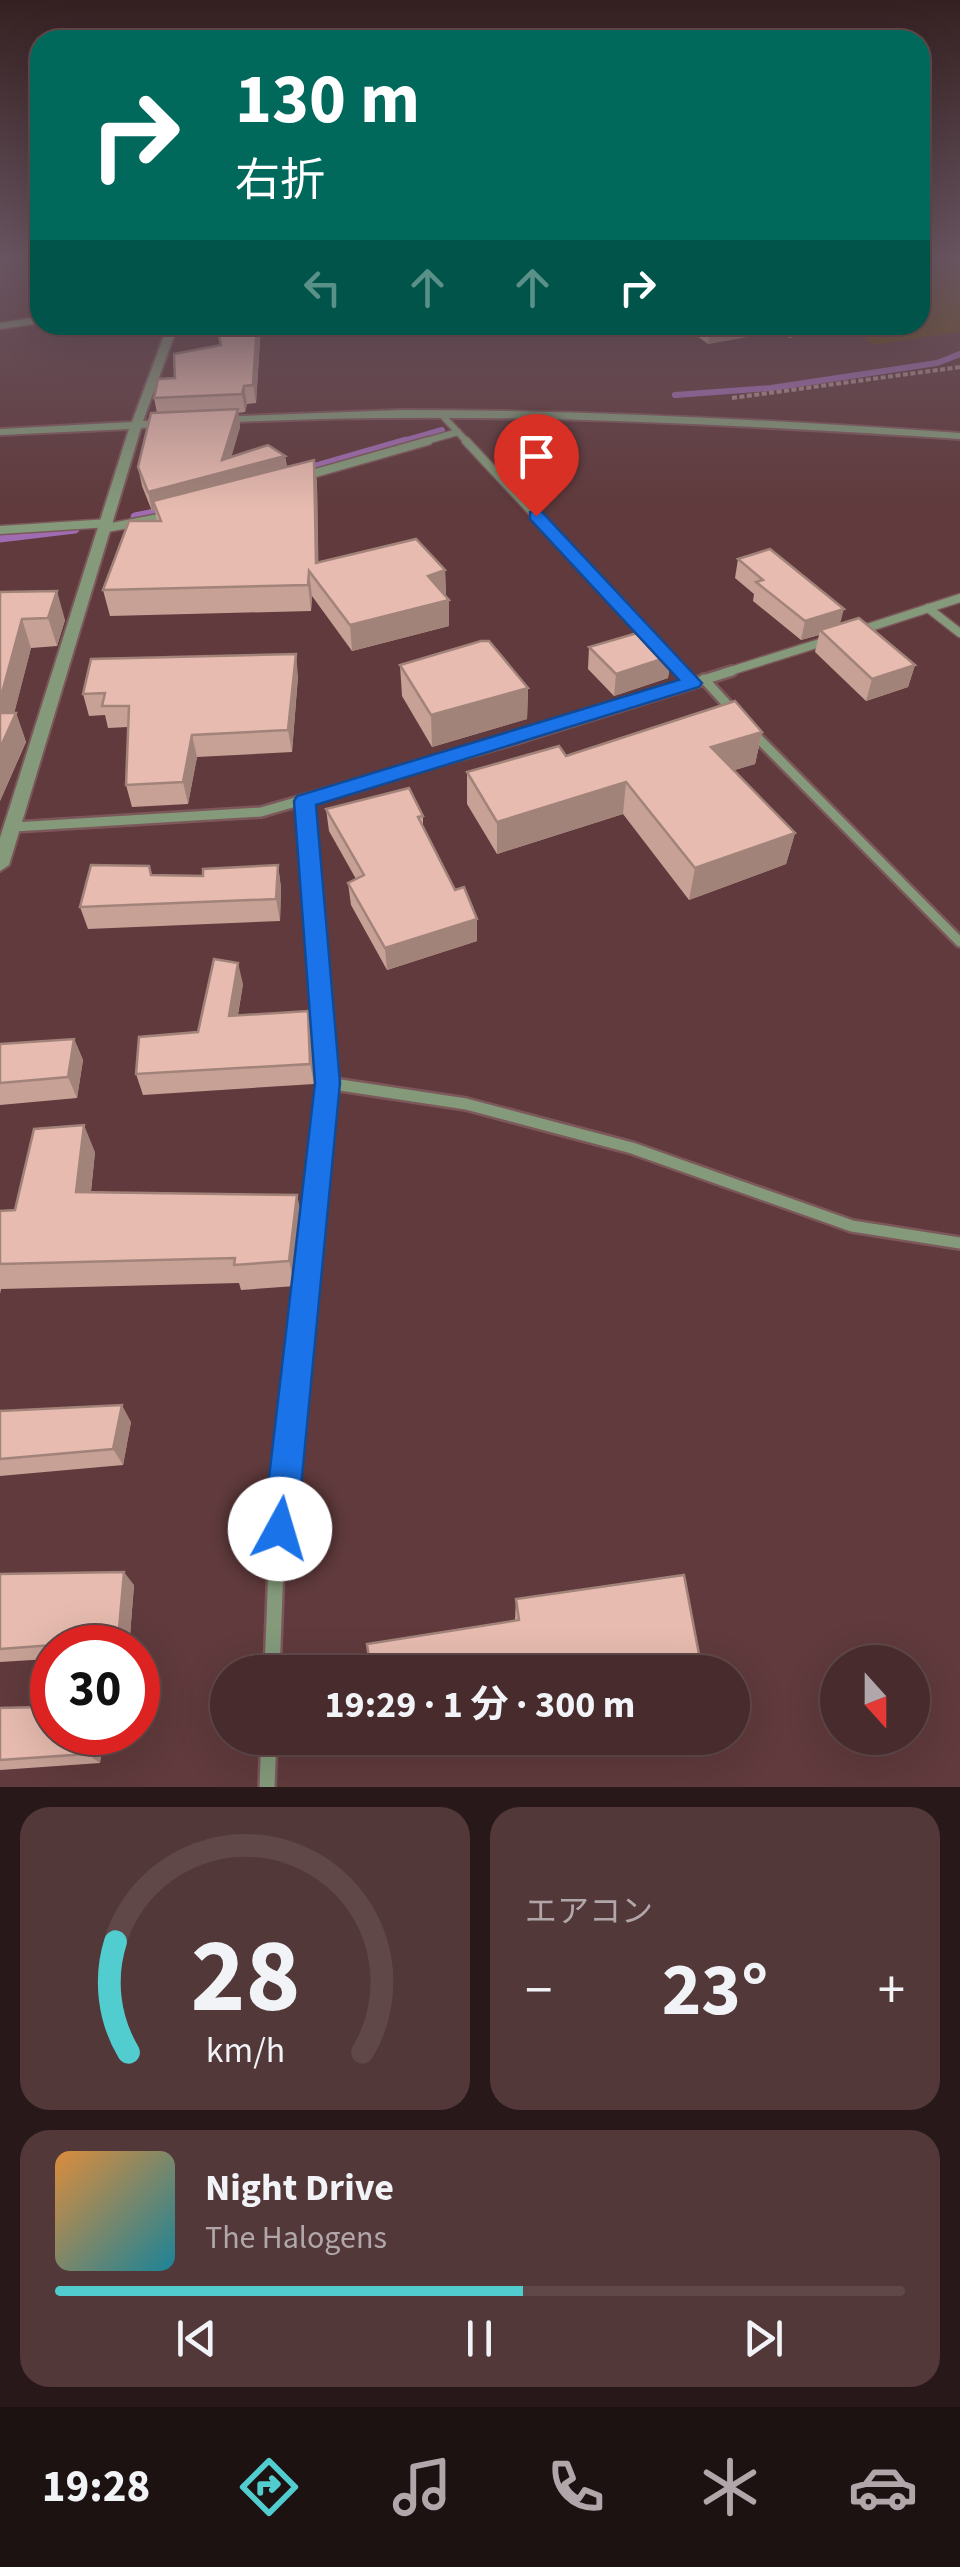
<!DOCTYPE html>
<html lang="ja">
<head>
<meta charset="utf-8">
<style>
	:root { --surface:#482c2d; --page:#523839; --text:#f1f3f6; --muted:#b1a7aa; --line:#604849; --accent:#52cdcf }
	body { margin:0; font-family:"Source Sans 3","Noto Sans JP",sans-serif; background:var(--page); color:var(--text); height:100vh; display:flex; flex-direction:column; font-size:38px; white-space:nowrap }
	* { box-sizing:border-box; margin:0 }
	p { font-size:32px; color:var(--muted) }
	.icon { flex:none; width:55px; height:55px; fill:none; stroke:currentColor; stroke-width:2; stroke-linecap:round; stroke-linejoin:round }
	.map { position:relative; height:1787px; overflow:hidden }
	.drawer { display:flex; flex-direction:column; gap:20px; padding:20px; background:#281819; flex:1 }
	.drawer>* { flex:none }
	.hud { position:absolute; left:30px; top:30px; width:900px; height:305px; border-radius:30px; box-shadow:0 10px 40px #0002,0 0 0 2px var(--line); background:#00695c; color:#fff; overflow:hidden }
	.needle { width:65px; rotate:159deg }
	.tools { position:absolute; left:820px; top:1645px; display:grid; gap:20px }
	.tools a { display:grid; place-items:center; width:110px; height:110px; border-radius:50%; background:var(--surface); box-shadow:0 10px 40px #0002,0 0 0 2px var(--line); font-size:50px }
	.speed { position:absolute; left:30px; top:1625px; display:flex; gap:20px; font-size:50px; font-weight:700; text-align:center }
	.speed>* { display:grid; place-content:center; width:130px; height:130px; border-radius:50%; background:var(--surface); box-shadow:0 10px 40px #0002,0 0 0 2px var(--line); line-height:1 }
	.speed .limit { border:15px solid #d22; background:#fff; color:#111 }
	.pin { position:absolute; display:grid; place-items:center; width:85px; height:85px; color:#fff; margin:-102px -42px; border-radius:50% 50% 50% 0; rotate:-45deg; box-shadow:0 0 10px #0007 }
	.pin .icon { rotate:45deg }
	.me { position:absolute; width:110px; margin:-55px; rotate:6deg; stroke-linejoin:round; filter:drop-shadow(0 0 8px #0008) }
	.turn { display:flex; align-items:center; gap:35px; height:210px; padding:0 40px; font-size:45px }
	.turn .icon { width:130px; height:130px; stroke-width:2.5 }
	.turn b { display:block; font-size:70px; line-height:85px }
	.lanes { display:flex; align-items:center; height:95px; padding:0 40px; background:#0003; justify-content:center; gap:50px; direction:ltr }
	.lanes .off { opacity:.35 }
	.big { font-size:75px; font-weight:700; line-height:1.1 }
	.drawer .tile { flex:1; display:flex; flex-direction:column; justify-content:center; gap:15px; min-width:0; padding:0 35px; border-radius:30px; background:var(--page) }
	.drawer .dial { align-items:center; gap:0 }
	.dial svg { height:260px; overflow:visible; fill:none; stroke:var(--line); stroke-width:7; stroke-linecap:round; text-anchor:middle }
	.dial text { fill:var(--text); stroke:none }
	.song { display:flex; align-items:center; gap:30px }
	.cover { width:120px; height:120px; border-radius:15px; background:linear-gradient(135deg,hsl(30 70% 55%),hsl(190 70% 35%)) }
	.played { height:10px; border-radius:5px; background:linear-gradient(90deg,var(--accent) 55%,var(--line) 55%) }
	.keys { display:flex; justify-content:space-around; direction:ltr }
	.heat { display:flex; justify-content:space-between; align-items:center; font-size:55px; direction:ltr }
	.drawer .tiles { flex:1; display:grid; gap:20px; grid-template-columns:1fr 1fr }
	.tile:last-child { grid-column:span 2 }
	.trip { position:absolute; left:210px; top:1655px; width:540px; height:100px; border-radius:50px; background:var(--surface); box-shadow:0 10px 40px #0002,0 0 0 2px var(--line); font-weight:700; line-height:100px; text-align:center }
	.dock { display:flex; height:160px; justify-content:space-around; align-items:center; background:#1d1212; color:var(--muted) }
	.dock .icon { width:70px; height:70px }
	.dock .selected { color:var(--accent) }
	.dock b { font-size:45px; color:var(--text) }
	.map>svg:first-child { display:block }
	.green { fill:#6a4a10 }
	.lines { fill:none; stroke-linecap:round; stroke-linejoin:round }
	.stream-far1 { stroke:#9f6cb2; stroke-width:6 }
	.stream { stroke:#9f6cb2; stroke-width:9 }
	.minor-far4-casing { stroke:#7c585a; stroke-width:9 }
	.minor-far3-casing { stroke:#7c585a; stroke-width:11 }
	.minor-far2-casing { stroke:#7c585a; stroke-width:14 }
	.minor-far1-casing { stroke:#7c585a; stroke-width:16 }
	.minor-casing { stroke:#7c585a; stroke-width:20 }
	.tertiary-casing { stroke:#7c585a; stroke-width:4 }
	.path { stroke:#af9091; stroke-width:4; stroke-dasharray:5 2.5; stroke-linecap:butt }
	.minor-far4 { stroke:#849a7b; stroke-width:6 }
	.minor-far3 { stroke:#849a7b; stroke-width:8 }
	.minor-far2 { stroke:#849a7b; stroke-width:9 }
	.minor-far1 { stroke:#849a7b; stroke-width:11 }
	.minor { stroke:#849a7b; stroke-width:15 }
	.tertiary { fill:#849a7b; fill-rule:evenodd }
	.wall { fill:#c7a196 }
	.shaded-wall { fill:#a2837a }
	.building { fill:#e7bbaf; stroke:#a2837a; stroke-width:2.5 }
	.route { fill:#1a73e8; stroke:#114b97; stroke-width:2.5 }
</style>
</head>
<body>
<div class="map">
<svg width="960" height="1787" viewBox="0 0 960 1787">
	<rect width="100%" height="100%" fill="#603a3c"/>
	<polygon class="green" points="920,259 960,259 960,332 873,345 851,325 920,325"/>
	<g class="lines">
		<g class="stream-far1">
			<polyline points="675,395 771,388 937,363 960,354"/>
			<polyline points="397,443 442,430"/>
		</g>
		<g class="stream">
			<polyline points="302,471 406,441"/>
			<polyline points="135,517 169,510"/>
			<polyline points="0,538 75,529"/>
		</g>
		<g class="minor-far4-casing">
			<g id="minor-far4">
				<polyline points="0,326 40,320"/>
				<polyline points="441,414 468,443"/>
				<polyline points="419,443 458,432"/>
			</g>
		</g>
		<g class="minor-far3-casing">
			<g id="minor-far3">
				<polyline points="466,441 652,640"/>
				<polyline points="305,476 428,441"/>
				<polyline points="107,528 169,516"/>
				<polyline points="0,530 109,523"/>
				<polyline points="928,608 960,633"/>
				<polyline points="861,630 960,598"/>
				<polyline points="664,652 683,673"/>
				<polyline points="724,673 826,641"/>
			</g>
		</g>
		<g class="minor-far2-casing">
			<g id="minor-far2">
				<polyline points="681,671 692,683"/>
				<polyline points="704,679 735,713"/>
				<polyline points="753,733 960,942"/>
				<polyline points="305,801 318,963"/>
				<polyline points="14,827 261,812 515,739 732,671"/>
			</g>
		</g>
		<g class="minor-far1-casing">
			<g id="minor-far1">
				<polyline points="327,1083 466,1104 632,1148 852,1226 960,1243"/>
				<polyline points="301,1328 327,1083 317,961"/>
			</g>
		</g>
		<g class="minor-casing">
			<g id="minor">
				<polyline points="272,1672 276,1566 301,1326"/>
				<polyline points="267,1787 269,1738"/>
			</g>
		</g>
		<g class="tertiary-casing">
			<g id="tertiary">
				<polygon points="168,325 178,325 143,421 169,420 175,423 169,426 141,428 9,865 0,871 0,838 129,429 0,435 0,429 132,422"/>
				<path d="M401 410C588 410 774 420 960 433V439C711 423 464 410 215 423L209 420 215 417Z"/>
			</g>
		</g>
		<polyline class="path" points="732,398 960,367"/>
		<use href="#minor-far4" class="minor-far4"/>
		<use href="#minor-far3" class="minor-far3"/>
		<use href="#minor-far2" class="minor-far2"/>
		<use href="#minor-far1" class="minor-far1"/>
		<use href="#minor" class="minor"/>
		<use href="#tertiary" class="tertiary"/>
	</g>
	<g class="wall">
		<polygon points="216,325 261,325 256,403 247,404 245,412 238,413 240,427 231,457 285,456 287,467 314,460 317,484 318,563 445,570 446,596 449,600 449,626 352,651 312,596 311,611 110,616 103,590 157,521 155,510 152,511 142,486 138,467 157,413 154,398 175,378 220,345"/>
		<polygon points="682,325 841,325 789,338 779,331 708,344"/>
		<polygon points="738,559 840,624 915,665 908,687 866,701 815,652 819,635 801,640 753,601 754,594 735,578"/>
		<polygon points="0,592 65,620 57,646 31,648 14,713 16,713 26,742 0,801"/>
		<polygon points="589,647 671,656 668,678 614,696 588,669"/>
		<polygon points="400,665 528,688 527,719 432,747 402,696"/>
		<polygon points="298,676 292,752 197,757 188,804 132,807 126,785 128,727 108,728 105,715 89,716 83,694"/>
		<polygon points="762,732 755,764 734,770 795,833 786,864 689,900 623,814 497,854 467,804 467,772 566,756"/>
		<polygon points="326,809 423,816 423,828 477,941 387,970 351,905 348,883 356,879 329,831"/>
		<polygon points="278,865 281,888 280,921 88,929 80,907 152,875 203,876"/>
		<polygon points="243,984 238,1015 312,1032 314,1084 143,1095 136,1074 198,1032"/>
		<polygon points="74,1039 83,1060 77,1098 0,1105 0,1044"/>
		<polygon points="95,1152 91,1192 303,1221 295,1286 241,1290 239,1283 1,1289 0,1294 0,1211 15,1210"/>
		<polygon points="0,1411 131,1422 123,1465 0,1476"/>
		<polygon points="0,1574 134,1585 129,1648 52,1648 52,1732 104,1732 100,1763 0,1770 0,1708 39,1707 49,1659 0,1662"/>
		<polygon points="516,1599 701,1665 697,1672 371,1672 515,1620"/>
	</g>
	<g class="shaded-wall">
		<polygon points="56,325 111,325 111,328 58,334"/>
		<polygon points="257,325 261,325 256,403 253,385"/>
		<polygon points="711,325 780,325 779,331 708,344"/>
		<polygon points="791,325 841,325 789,338"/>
		<polygon points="244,386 247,404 245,412 242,394"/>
		<polygon points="238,409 240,427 227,472 285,456 287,475 153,501 155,510 152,511 148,492 222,460"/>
		<polygon points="314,460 317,484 319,589 316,563"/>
		<polygon points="445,570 446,596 428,576"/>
		<polygon points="309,571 312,596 311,611 308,585"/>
		<polygon points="57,591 65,620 57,646 48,618"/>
		<polygon points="449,600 449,626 352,651 350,625"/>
		<polygon points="844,609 839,628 820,630 819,635 801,640 805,621"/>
		<polygon points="22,619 31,648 12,722 16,713 26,742 0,801 0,700"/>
		<polygon points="296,654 298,676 292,752 288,730"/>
		<polygon points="671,656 668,678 614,696 616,674"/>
		<polygon points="915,665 908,687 866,701 872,679"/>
		<polygon points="528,688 527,719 432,747 431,715"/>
		<polygon points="762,732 755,764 706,779 711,747"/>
		<polygon points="192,735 197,757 188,804 183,782"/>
		<polygon points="626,782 623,814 497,854 497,822"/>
		<polygon points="795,833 786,864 689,900 695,868"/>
		<polygon points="278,865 281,888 280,921 276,899"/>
		<polygon points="477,919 477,941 387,970 385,948"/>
		<polygon points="238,963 243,984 234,1036 229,1016"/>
		<polygon points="308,1011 312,1032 314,1084 310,1064"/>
		<polygon points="74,1039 83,1060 77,1098 68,1077"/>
		<polygon points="84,1125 95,1152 88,1217 76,1192"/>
		<polygon points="297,1195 303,1221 295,1286 289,1261"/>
		<polygon points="122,1405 131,1422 123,1465 113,1449"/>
		<polygon points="124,1572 134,1585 129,1648 124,1648 118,1640"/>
		<polygon points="91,1732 104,1732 100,1763 87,1754"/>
	</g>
	<g class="building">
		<polygon points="217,325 257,325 253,385 244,386 242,394 154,398 158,379 175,378 174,354 221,345"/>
		<polygon points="238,409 222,460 268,445 285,456 148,492 138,467 151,413"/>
		<polygon points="314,460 316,563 416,539 445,570 428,576 449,600 350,625 309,571 308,585 103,590 129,521 161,521 153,501"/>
		<polygon points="770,549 844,609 805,621 756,582 763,580 738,559"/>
		<polygon points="57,591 48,618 22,619 0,700 0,592"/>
		<polygon points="859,618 915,665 872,679 820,630"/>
		<polygon points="651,629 671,656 616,674 589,647"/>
		<polygon points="481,641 489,641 528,688 431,715 400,665"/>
		<polygon points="296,654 288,730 192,735 183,782 126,785 129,706 102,706 105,693 83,694 91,659"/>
		<polygon points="735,701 762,732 711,747 795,833 695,868 626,782 497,822 467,772 559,746 566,756"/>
		<polygon points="0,713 16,713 0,748"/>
		<polygon points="409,788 423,816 418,817 455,890 464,887 477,919 385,948 348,883 364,875 326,809"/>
		<polygon points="91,865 149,866 151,875 203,876 203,869 278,865 276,899 80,907"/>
		<polygon points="214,959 238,963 229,1016 308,1011 310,1064 136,1074 139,1037 198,1032"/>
		<polygon points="74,1039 68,1077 0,1083 0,1044"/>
		<polygon points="84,1125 76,1192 297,1195 289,1261 234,1265 235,1258 0,1264 0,1211 15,1210 34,1129"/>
		<polygon points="122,1405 113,1449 0,1459 0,1411"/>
		<polygon points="124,1572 118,1640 105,1641 104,1648 52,1648 52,1732 91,1732 87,1754 0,1760 0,1708 39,1707 52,1645 0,1649 0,1574"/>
		<polygon points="684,1575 701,1665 661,1672 371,1672 367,1644 519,1620 516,1599"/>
	</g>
	<linearGradient id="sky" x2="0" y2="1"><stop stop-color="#352021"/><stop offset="0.51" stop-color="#695561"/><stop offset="1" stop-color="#695561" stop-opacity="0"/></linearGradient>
	<rect width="960" height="509" fill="url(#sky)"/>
	<polygon class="route" points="536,511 542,512 702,683 699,687 316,805 340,1083 297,1529 292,1541 280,1546 268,1541 263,1529 315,1083 294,801 297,796 679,680 530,519 530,512"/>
</svg>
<div class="tools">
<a><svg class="needle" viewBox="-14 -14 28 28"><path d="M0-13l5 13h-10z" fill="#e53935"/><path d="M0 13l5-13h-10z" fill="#b1a7aa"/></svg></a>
</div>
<div class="speed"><div class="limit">30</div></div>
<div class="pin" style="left:536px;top:516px;background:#d93025"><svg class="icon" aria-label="arrive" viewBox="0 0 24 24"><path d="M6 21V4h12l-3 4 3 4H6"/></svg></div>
<svg class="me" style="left:280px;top:1529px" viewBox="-20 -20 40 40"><circle r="19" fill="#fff"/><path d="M0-13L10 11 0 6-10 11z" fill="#1a73e8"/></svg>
<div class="trip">19:29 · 1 分 · 300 m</div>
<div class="hud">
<div class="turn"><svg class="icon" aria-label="right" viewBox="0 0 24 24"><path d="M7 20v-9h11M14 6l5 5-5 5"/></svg><div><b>130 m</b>右折</div></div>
<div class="lanes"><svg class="icon off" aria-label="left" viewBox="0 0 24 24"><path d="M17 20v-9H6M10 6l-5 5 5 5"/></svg><svg class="icon off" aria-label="ahead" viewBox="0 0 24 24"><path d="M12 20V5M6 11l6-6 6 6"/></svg><svg class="icon off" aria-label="ahead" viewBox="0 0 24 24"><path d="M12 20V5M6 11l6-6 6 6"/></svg><svg class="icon" aria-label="right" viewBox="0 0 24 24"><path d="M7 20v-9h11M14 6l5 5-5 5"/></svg></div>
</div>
</div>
<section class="drawer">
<div class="tiles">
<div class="tile dial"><svg viewBox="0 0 100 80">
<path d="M14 69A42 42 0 1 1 86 69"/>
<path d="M14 69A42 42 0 0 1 10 35" stroke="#52cdcf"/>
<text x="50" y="56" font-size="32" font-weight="700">28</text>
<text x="50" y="72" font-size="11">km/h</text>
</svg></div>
<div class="tile"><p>エアコン</p>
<div class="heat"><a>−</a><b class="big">23°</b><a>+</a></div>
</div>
<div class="tile">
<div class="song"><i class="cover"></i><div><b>Night Drive</b><p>The Halogens</p></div></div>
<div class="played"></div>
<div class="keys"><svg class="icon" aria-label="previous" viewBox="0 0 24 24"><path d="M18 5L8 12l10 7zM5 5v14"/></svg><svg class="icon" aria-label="pause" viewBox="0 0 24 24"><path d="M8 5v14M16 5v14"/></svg><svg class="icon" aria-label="next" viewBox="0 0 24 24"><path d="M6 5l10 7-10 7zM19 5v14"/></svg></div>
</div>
</div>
</section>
<nav class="dock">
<b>19:28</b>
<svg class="icon selected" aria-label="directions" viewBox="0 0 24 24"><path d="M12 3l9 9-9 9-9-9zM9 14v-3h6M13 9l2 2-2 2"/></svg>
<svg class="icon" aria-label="music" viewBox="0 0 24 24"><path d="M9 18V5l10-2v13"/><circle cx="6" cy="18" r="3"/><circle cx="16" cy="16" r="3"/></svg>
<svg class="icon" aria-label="phone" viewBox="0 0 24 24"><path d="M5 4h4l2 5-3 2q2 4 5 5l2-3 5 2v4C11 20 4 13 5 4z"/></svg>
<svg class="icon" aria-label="climate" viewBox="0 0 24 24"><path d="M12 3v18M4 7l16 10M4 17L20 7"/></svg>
<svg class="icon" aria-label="car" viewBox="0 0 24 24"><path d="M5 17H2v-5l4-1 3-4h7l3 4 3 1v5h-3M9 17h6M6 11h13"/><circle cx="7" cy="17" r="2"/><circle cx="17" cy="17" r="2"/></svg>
</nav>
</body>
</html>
